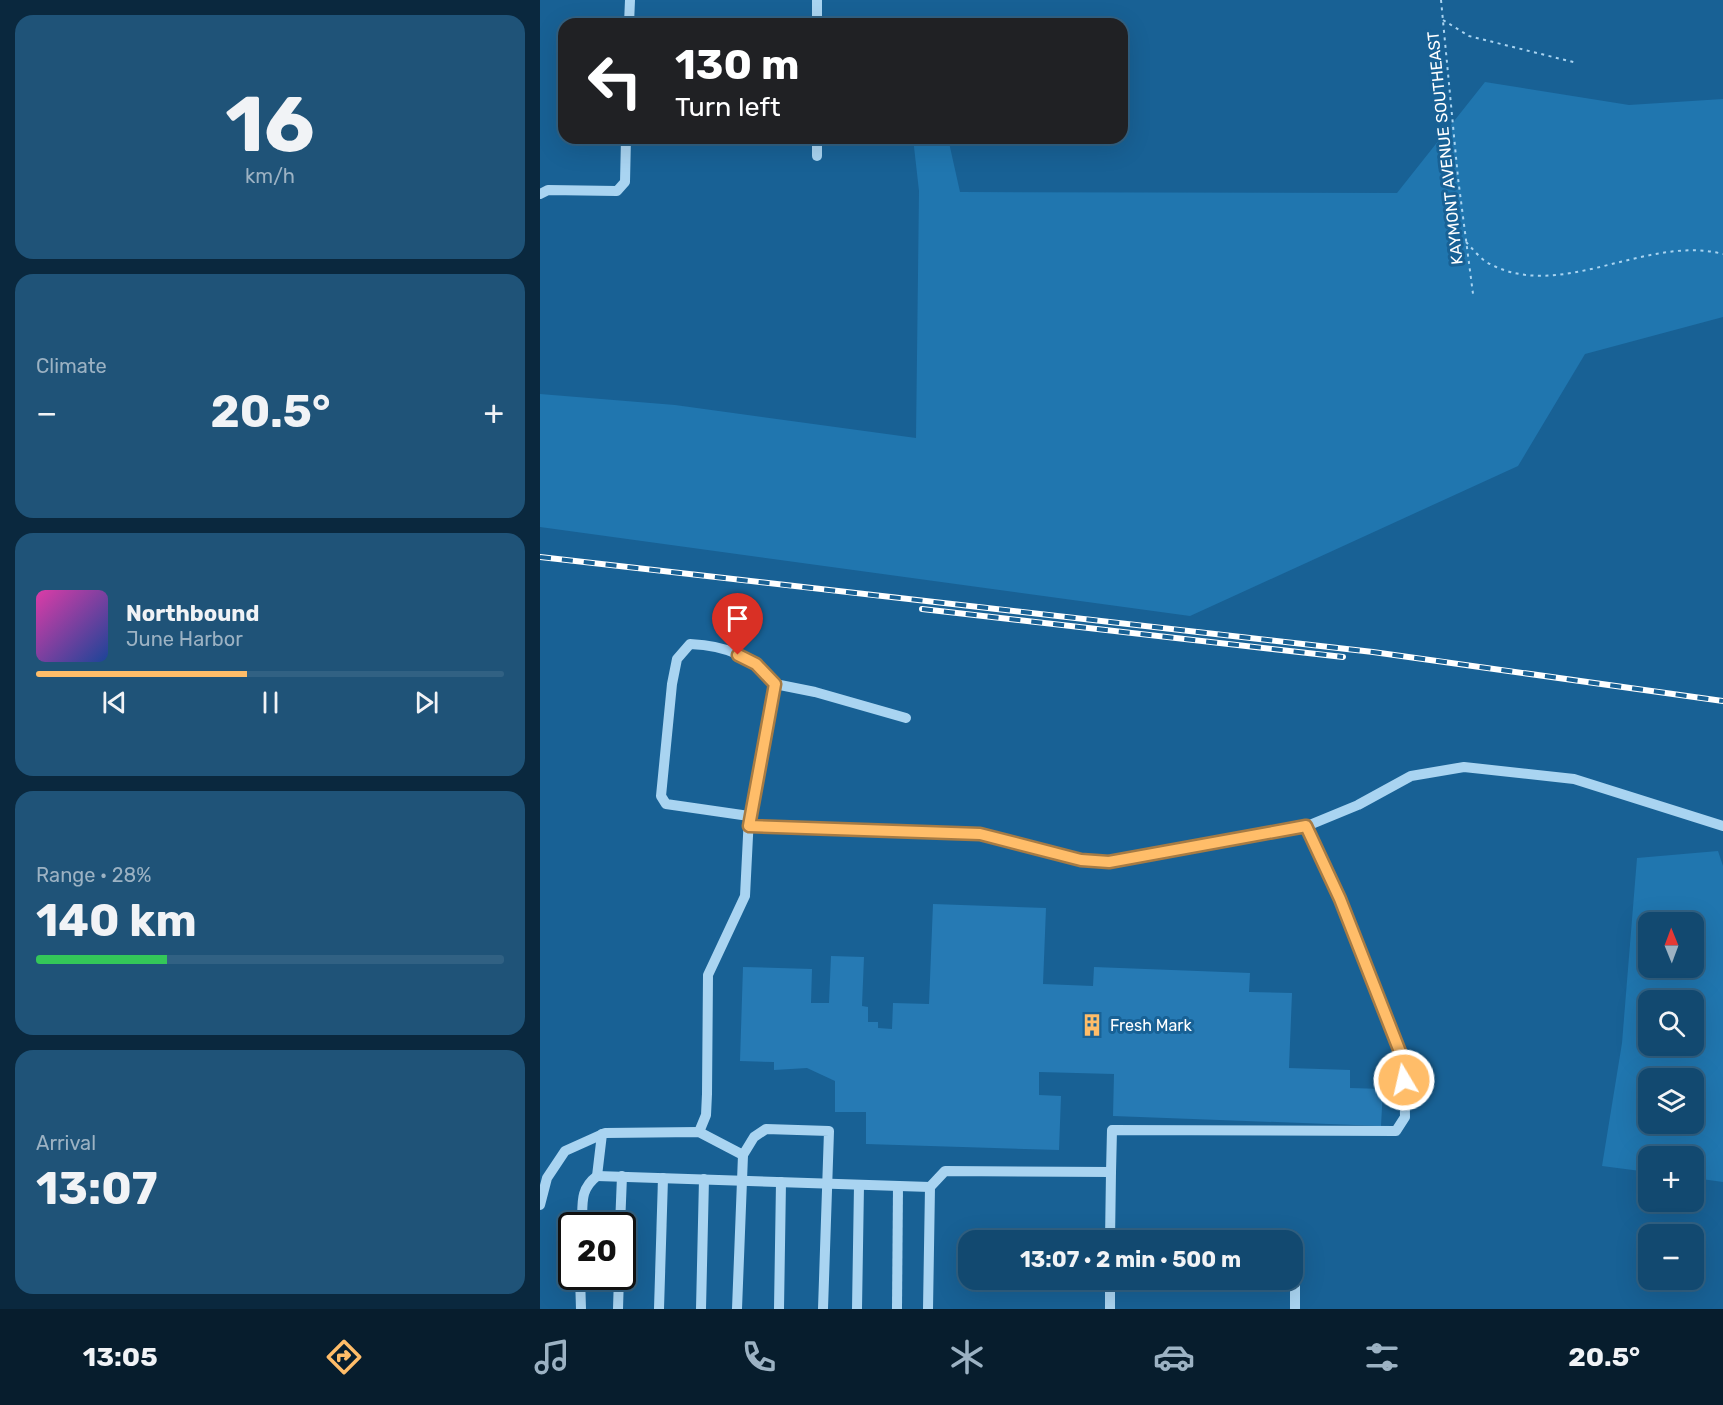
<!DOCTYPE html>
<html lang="en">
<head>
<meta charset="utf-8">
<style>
	:root { --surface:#124970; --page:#1f5378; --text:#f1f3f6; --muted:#9cb2c3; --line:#316183; --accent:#ffbd69 }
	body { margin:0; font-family:Rubik,sans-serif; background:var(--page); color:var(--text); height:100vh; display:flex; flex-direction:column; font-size:22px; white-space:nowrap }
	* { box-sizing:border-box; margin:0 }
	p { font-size:20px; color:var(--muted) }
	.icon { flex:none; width:33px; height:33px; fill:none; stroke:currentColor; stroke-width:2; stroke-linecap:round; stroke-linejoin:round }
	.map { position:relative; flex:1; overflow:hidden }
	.details { display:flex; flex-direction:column; gap:15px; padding:15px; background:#0a283e; width:540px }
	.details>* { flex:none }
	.hud { position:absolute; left:18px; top:18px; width:570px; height:126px; border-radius:18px; box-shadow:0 6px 24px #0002,0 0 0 2px var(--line); background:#202124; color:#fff; overflow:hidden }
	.needle { width:39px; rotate:359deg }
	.tools { position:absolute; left:1098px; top:912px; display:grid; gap:12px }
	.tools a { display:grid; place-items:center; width:66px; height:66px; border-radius:12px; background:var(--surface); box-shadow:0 6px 24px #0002,0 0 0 2px var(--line); font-size:30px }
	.speed { position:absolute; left:18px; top:1212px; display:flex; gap:12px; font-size:30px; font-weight:700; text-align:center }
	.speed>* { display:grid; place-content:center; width:78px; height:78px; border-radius:50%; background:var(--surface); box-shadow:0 6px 24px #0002,0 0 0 2px var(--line); line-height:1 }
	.speed .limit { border:3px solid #111; border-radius:9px; background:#fff; color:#111 }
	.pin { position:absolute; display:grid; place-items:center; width:51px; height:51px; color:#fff; margin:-62px -26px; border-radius:50% 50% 50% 0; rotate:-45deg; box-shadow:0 0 6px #0007 }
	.pin .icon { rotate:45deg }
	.me { position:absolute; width:66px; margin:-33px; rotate:351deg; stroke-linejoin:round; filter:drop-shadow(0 0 4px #0008) }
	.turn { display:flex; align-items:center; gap:21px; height:126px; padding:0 18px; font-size:27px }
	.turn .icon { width:78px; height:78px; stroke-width:2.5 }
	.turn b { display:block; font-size:42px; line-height:51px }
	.big { font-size:45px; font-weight:700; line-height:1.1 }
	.details .tile { flex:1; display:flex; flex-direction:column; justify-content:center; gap:9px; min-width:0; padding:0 21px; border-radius:18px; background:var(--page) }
	.details .dial { align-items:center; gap:0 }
	.dial b { font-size:78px; line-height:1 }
	.song { display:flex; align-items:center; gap:18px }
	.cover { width:72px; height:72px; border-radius:9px; background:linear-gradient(135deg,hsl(320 70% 55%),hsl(220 70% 35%)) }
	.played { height:6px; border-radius:3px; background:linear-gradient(90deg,var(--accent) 45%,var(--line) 45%) }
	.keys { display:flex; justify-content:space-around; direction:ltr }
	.heat { display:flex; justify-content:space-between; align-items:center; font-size:33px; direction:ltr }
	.charge { height:9px; border-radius:4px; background:linear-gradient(90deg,#34c759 28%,var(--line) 0) }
	.trip { position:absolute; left:418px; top:1230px; width:345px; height:60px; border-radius:18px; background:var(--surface); box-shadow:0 6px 24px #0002,0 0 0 2px var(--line); font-weight:700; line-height:60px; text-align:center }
	.dock { display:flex; height:96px; justify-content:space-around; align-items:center; background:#071d2d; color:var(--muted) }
	.dock .icon { width:42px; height:42px }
	.dock .current { color:var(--accent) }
	.dock b { font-size:27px; color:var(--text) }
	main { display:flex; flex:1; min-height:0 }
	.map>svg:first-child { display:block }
	.green { fill:#2076af; fill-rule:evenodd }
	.building { fill:#267ab4 }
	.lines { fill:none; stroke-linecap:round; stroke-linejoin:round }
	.path { stroke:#a9d4f1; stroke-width:2; stroke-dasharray:3 4.5; stroke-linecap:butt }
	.minor { stroke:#a9d4f1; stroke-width:10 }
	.rail-casing { stroke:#fff; stroke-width:6 }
	.rail { stroke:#186195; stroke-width:4; stroke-dasharray:11; stroke-linecap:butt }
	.route-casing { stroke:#a67b44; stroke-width:15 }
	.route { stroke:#ffbd69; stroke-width:10 }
	.labels { text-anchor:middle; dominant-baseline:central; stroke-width:6; stroke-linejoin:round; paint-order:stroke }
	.street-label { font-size:16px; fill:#fff; stroke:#186195 }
	.poi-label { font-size:16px; fill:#fff; stroke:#186195; text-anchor:start }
</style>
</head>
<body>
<main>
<section class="details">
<div class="tile dial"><b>16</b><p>km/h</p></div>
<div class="tile"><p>Climate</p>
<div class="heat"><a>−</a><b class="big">20.5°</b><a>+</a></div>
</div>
<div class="tile">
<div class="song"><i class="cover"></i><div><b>Northbound</b><p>June Harbor</p></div></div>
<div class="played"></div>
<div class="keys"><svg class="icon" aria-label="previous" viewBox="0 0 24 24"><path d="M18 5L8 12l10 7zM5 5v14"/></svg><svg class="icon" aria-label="pause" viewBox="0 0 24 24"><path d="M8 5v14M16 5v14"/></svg><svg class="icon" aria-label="next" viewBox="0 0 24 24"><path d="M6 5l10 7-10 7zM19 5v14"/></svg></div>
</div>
<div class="tile"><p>Range · 28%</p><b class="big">140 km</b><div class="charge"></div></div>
<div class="tile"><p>Arrival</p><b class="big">13:07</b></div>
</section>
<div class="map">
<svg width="1183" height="1309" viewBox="0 0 1183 1309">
	<rect width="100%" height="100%" fill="#186195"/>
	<g class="green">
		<polygon points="945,82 1089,105 1183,99 1183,317 1045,354 978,466 650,616 0,527 0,394 135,405 376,438 379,191 373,138 408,138 420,192 857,193"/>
		<path d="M1178 851 1183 866V1182L1154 1178V1156H1108V1172L1062 1166 1082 1043 1097 858ZM1108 922H1154V968H1108ZM1108 1000H1154V1046H1108ZM1108 1078H1154V1124H1108Z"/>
	</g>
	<polygon class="building" points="393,904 506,908 503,984 553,986 554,967 710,973 709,992 752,993 749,1068 810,1070 810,1088 843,1089 841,1126 573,1116 574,1074 499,1072 499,1095 521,1096 519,1150 326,1144 326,1112 295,1112 295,1081 267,1068 234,1070 234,1062 200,1061 203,967 272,969 271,1003 289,1003 291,956 324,957 322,1006 328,1007 328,1022 338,1022 338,1028 352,1029 353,1003 389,1004"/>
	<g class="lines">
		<g class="path">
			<polyline points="901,0 918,178 933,294"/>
			<polyline points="903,20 929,36 1037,63"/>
			<path d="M926 242C933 249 941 260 950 264 1022 302 1107 234 1183 254"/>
		</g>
		<g class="minor">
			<polyline points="89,24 90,0"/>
			<polyline points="277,24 277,0"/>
			<polyline points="277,156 277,138"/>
			<polyline points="0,194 8,190 77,191 85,182 86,138"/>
			<polyline points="235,684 275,692 366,718"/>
			<polyline points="209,826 440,834 541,860 569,862 767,826 818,805 871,776 924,767 1034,779 1183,826"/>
			<path d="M159 1132 166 1115 167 1094 168 975 205 896 209 816 235 684C206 655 190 646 150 644L137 659 132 684 121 796 126 804 209 816"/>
			<polyline points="57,1176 390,1187"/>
			<polyline points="0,1205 7,1178 25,1151 65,1133 159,1132 203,1155"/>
			<path d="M42 1226C43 1204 39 1190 57 1176L62 1134"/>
			<polyline points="80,1226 82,1176"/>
			<polyline points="570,1240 571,1172"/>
			<polyline points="40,1276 41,1309"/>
			<polyline points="78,1309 79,1276"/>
			<polyline points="119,1309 123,1178"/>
			<polyline points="161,1309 164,1179"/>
			<polyline points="197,1309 203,1155 214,1137 226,1129 289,1131 283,1309"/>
			<polyline points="239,1309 241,1182"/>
			<polyline points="317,1309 319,1185"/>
			<polyline points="357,1309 358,1186"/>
			<polyline points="388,1309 390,1187 405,1171 571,1172 572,1130 856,1131 865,1117 864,1062 800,899 767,826"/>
			<polyline points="570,1309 570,1280"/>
			<polyline points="755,1309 755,1284"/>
		</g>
		<g class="rail-casing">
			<g id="rail">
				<polyline points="0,557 833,652 1183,701"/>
				<polyline points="382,609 803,657"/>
			</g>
		</g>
		<use href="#rail" class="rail"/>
	</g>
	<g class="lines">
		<g class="route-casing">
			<polyline id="route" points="198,655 216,664 235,684 209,826 440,834 541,860 569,862 766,826 800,899 864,1062 864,1080"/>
		</g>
		<use href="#route" class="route"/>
	</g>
	<defs>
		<g id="building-bare" transform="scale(1.8)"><path d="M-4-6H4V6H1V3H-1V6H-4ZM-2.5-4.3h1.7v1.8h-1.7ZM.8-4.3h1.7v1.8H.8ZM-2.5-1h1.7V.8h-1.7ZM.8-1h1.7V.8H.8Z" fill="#ffbd69" stroke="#186195" stroke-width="2.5" paint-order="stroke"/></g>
	</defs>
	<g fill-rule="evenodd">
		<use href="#building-bare" x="552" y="1025"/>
	</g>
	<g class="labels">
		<g class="street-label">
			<text transform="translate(905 148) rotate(-96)">KAYMONT AVENUE SOUTHEAST</text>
		</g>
		<g class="poi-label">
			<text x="570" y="1025">Fresh Mark</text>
		</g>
	</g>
</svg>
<div class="tools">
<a><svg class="needle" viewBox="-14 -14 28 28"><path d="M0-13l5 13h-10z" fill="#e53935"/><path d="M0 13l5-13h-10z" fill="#9cb2c3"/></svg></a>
<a><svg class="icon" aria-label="search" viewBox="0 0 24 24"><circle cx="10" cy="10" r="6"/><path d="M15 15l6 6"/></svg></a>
<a><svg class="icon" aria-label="layers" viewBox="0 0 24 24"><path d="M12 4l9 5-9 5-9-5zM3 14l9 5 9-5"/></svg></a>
<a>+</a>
<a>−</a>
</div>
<div class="speed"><div class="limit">20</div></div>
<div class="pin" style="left:198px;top:655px;background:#d93025"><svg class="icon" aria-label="arrive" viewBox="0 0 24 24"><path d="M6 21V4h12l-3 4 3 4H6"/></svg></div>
<svg class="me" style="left:864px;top:1080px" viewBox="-20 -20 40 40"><circle r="17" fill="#ffbd69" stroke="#fff" stroke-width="3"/><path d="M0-11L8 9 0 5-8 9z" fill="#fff"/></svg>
<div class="trip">13:07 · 2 min · 500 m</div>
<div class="hud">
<div class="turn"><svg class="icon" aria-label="left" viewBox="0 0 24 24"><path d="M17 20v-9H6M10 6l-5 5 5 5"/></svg><div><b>130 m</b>Turn left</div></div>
</div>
</div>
</main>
<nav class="dock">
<b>13:05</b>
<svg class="icon current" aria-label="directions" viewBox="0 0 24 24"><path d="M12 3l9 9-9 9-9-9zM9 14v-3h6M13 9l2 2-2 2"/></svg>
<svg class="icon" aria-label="music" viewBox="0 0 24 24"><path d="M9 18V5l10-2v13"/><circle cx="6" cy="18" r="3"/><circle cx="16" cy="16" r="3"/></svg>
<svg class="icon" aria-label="phone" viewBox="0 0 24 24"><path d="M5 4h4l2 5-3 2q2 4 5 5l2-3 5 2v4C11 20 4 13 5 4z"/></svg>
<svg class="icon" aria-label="climate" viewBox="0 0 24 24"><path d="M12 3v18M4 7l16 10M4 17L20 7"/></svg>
<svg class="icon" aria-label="car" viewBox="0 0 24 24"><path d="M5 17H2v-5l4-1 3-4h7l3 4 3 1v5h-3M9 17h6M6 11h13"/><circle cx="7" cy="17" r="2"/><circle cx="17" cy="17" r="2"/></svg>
<svg class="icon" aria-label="filters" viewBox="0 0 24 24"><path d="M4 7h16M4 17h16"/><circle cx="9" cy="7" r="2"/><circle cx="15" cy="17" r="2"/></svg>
<b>20.5°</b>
</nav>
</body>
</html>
